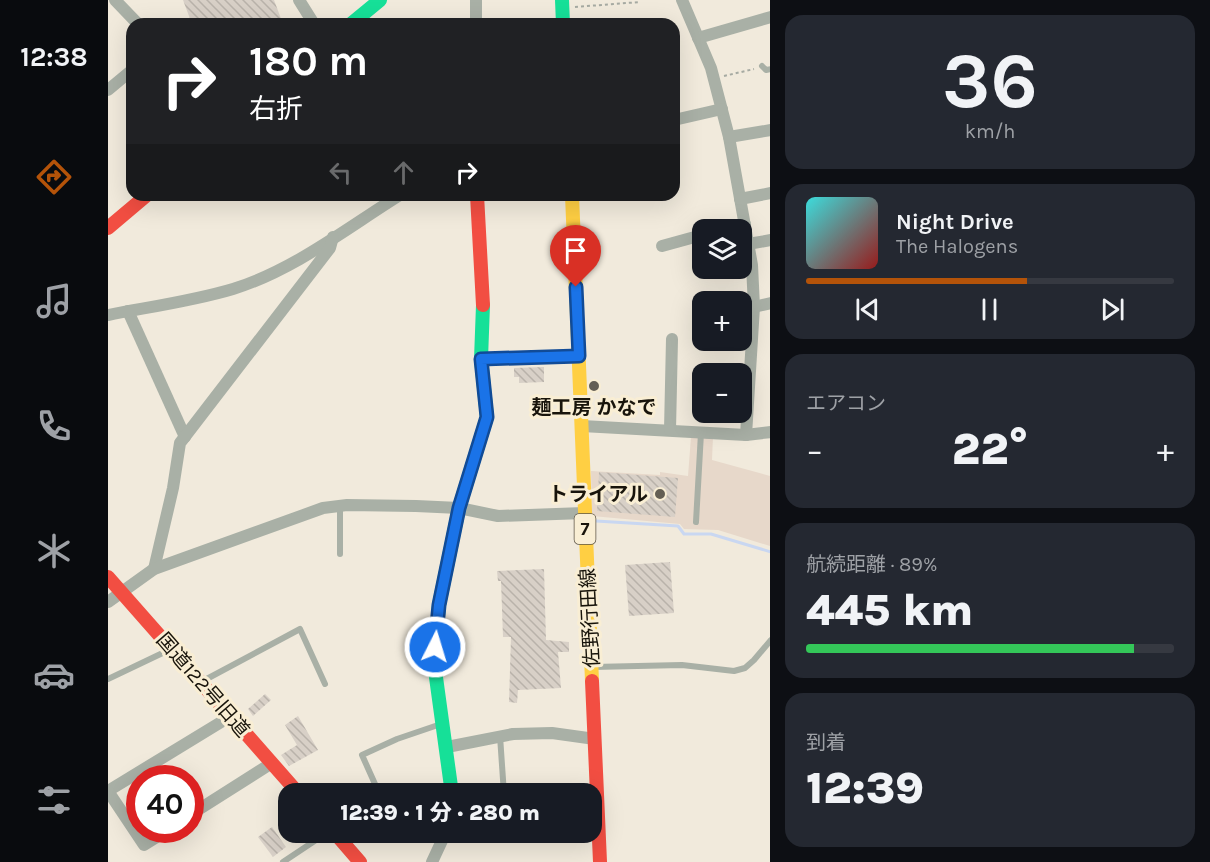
<!DOCTYPE html>
<html lang="ja">
<head>
<meta charset="utf-8">
<style>
	:root { --surface:#171b24; --page:#242831; --text:#f1f3f6; --muted:#9ea1a6; --line:#363941; --accent:#b45309 }
	body { margin:0; font-family:Karla,"Noto Sans JP",sans-serif; background:var(--page); color:var(--text); height:100vh; display:flex; flex-direction:column; font-size:22px; white-space:nowrap }
	* { box-sizing:border-box; margin:0 }
	p { font-size:20px; color:var(--muted) }
	.icon { flex:none; width:33px; height:33px; fill:none; stroke:currentColor; stroke-width:2; stroke-linecap:round; stroke-linejoin:round }
	.map { position:relative; flex:1; overflow:hidden }
	.sheet { display:flex; flex-direction:column; gap:15px; padding:15px; background:#0d0f14; width:440px }
	.sheet>* { flex:none }
	.top-card { position:absolute; left:18px; top:18px; width:554px; height:183px; border-radius:18px; box-shadow:0 6px 24px #0002; background:#202124; color:#fff; overflow:hidden }
	.fabs { position:absolute; left:584px; top:219px; display:grid; gap:12px }
	.fabs a { display:grid; place-items:center; width:60px; height:60px; border-radius:12px; background:var(--surface); box-shadow:0 6px 24px #0002; font-size:30px }
	.speed { position:absolute; left:18px; top:765px; display:flex; gap:12px; font-size:30px; font-weight:700; text-align:center }
	.speed>* { display:grid; place-content:center; width:78px; height:78px; border-radius:50%; background:var(--surface); box-shadow:0 6px 24px #0002; line-height:1 }
	.speed .limit { border:9px solid #d22; background:#fff; color:#111 }
	.pin { position:absolute; display:grid; place-items:center; width:51px; height:51px; color:#fff; margin:-62px -26px; border-radius:50% 50% 50% 0; rotate:-45deg; box-shadow:0 0 6px #0007 }
	.pin .icon { rotate:45deg }
	.me { position:absolute; width:66px; margin:-33px; rotate:5deg; stroke-linejoin:round; filter:drop-shadow(0 0 4px #0008) }
	.turn { display:flex; align-items:center; gap:21px; height:126px; padding:0 24px; font-size:27px }
	.turn .icon { width:78px; height:78px; stroke-width:2.5 }
	.turn b { display:block; font-size:42px; line-height:51px }
	.lanes { display:flex; align-items:center; height:57px; padding:0 24px; background:#0003; justify-content:center; gap:30px; direction:ltr }
	.lanes .off { opacity:.35 }
	.big { font-size:45px; font-weight:800; line-height:1.1 }
	.sheet .tile { flex:1; display:flex; flex-direction:column; justify-content:center; gap:9px; min-width:0; padding:0 21px; border-radius:18px; background:var(--page) }
	.sheet .dial { align-items:center; gap:0 }
	.dial b { font-size:78px; line-height:1 }
	.song { display:flex; align-items:center; gap:18px }
	.cover { width:72px; height:72px; border-radius:9px; background:linear-gradient(135deg,hsl(180 70% 55%),hsl(0 70% 35%)) }
	.played { height:6px; border-radius:3px; background:linear-gradient(90deg,var(--accent) 60%,var(--line) 60%) }
	.keys { display:flex; justify-content:space-around; direction:ltr }
	.heat { display:flex; justify-content:space-between; align-items:center; font-size:33px; direction:ltr }
	.charge { height:9px; border-radius:4px; background:linear-gradient(90deg,#34c759 89%,var(--line) 0) }
	.trip { position:absolute; left:170px; top:783px; width:324px; height:60px; border-radius:18px; background:var(--surface); box-shadow:0 6px 24px #0002; font-weight:800; line-height:60px; text-align:center }
	main { display:flex; flex:1; min-height:0 }
	.tabs { display:flex; flex-direction:column; width:108px; justify-content:space-around; align-items:center; background:#090b0e; color:var(--muted) }
	.tabs .icon { width:42px; height:42px }
	.tabs .active { color:var(--accent) }
	.tabs b { font-size:27px; color:var(--text) }
	.map>svg:first-child { display:block }
	.commercial { fill:#e7d8ca }
	.lines { fill:none; stroke-linecap:round; stroke-linejoin:round }
	.stream { stroke:#c9d7f1; stroke-width:3 }
	.building { fill:url(#building-back-hatch) }
	.path { stroke:#a6aaa2; stroke-width:2; stroke-dasharray:3 3; stroke-linecap:butt }
	.lane { stroke:#a9b0a6; stroke-width:6 }
	.street { stroke:#a9b0a6; stroke-width:12 }
	.fast { stroke:#16e098; stroke-width:14 }
	.slow { stroke:#ffcf43; stroke-width:14 }
	.jam { stroke:#f24e42; stroke-width:14 }
	.route-casing { stroke:#114b97; stroke-width:15 }
	.route { stroke:#1a73e8; stroke-width:10 }
	.poi-dot { fill:#645f54; stroke:#f9eed4; stroke-width:2 }
	.labels { text-anchor:middle; dominant-baseline:central; stroke-width:6; stroke-linejoin:round; paint-order:stroke }
	.shield { fill:#f9eed4; stroke:#5c5547; stroke-width:1.5 }
	.shield-label { font-size:18px; font-weight:bold; fill:#18140b }
	.poi-label { font-size:20px; font-weight:bold; fill:#18140b; stroke:#f9eed4 }
	.street-label { font-size:20px; fill:#18140b; stroke:#f9eed4 }
</style>
</head>
<body>
<main>
<nav class="tabs">
<b>12:38</b>
<svg class="icon active" aria-label="directions" viewBox="0 0 24 24"><path d="M12 3l9 9-9 9-9-9zM9 14v-3h6M13 9l2 2-2 2"/></svg>
<svg class="icon" aria-label="music" viewBox="0 0 24 24"><path d="M9 18V5l10-2v13"/><circle cx="6" cy="18" r="3"/><circle cx="16" cy="16" r="3"/></svg>
<svg class="icon" aria-label="phone" viewBox="0 0 24 24"><path d="M5 4h4l2 5-3 2q2 4 5 5l2-3 5 2v4C11 20 4 13 5 4z"/></svg>
<svg class="icon" aria-label="climate" viewBox="0 0 24 24"><path d="M12 3v18M4 7l16 10M4 17L20 7"/></svg>
<svg class="icon" aria-label="car" viewBox="0 0 24 24"><path d="M5 17H2v-5l4-1 3-4h7l3 4 3 1v5h-3M9 17h6M6 11h13"/><circle cx="7" cy="17" r="2"/><circle cx="17" cy="17" r="2"/></svg>
<svg class="icon" aria-label="filters" viewBox="0 0 24 24"><path d="M4 7h16M4 17h16"/><circle cx="9" cy="7" r="2"/><circle cx="15" cy="17" r="2"/></svg>
</nav>
<div class="map">
<svg width="663" height="862" viewBox="0 0 663 862">
	<defs>
		<pattern id="building-back-hatch" width="6" height="6" patternUnits="userSpaceOnUse" patternTransform="scale(1.5)"><rect width="6" height="6" fill="#d8d0c7"/><path d="M-1 5l2 2M0 0l6 6M5-1l2 2" fill="none" stroke="#b9b2aa"/></pattern>
	</defs>
	<rect width="100%" height="100%" fill="#f1eadc"/>
	<polygon class="commercial" points="605,436 604,460 662,476 662,546 610,530 576,529 572,524 484,516 483,471 552,475 552,472 580,476 583,437"/>
	<g class="lines">
		<polyline class="stream" points="488,521 570,526 576,534 603,534 663,552"/>
	</g>
	<g class="building">
		<polygon points="75,0 166,0 175,24 84,24"/>
		<polygon points="436,367 436,382 411,383 411,377 406,377 406,368"/>
		<polygon points="491,472 570,478 567,517 489,511"/>
		<polygon points="562,562 566,613 521,616 517,565"/>
		<polygon points="436,569 438,640 461,642 461,652 450,652 453,688 410,690 409,703 401,702 403,637 395,637 393,581 390,581 389,571"/>
		<polygon points="157,694 163,700 145,716 140,709"/>
		<polygon points="190,716 210,750 181,766 173,755 189,745 177,725"/>
		<polygon points="164,827 178,847 165,857 150,837"/>
	</g>
	<g class="lines">
		<g class="path">
			<polyline points="467,7 532,2"/>
			<polyline points="616,76 646,69"/>
		</g>
		<g class="lane">
			<polyline points="654,66 658,70 663,69"/>
			<polyline points="232,506 232,554"/>
			<polyline points="588,522 593,433"/>
			<polyline points="485,667 574,665 626,671 637,668 646,660 663,640"/>
			<polyline points="0,679 63,649"/>
			<polyline points="93,682 192,629 217,684"/>
			<polyline points="392,736 396,794"/>
			<polyline points="267,784 254,755 289,739 333,724"/>
			<polyline points="175,862 220,832"/>
		</g>
		<g class="street">
			<polyline points="7,0 30,24"/>
			<polyline points="191,0 206,24"/>
			<polyline points="574,0 603,68 621,137 644,265 646,307 638,435"/>
			<polyline points="368,24 368,0"/>
			<polyline points="590,38 663,17"/>
			<polyline points="0,90 24,70"/>
			<polyline points="566,120 614,109"/>
			<polyline points="621,137 663,130"/>
			<polyline points="632,199 663,193"/>
			<polyline points="615,230 637,224"/>
			<polyline points="640,244 663,240"/>
			<polyline points="554,246 594,235"/>
			<polyline points="646,307 663,303"/>
			<polyline points="20,311 77,437"/>
			<path d="M0 315C41 307 85 301 125 289 186 270 239 228 292 195"/>
			<polyline points="373,359 471,356"/>
			<polyline points="474,426 638,435 663,432"/>
			<polyline points="562,430 564,339"/>
			<polyline points="46,569 65,488 72,443 222,248 225,237"/>
			<polyline points="0,602 46,569 215,508 239,505 308,506 351,508 390,516 476,513"/>
			<polyline points="339,747 405,734 444,733 487,739"/>
			<polyline points="0,791 123,716"/>
			<polyline points="0,791 36,845 60,830"/>
			<polyline points="82,815 164,763"/>
			<polyline points="324,862 338,832"/>
		</g>
		<g class="fast">
			<polyline points="454,0 455,24"/>
			<polyline points="243,24 272,0"/>
			<polyline points="344,794 327,670 327,647 331,605 351,508 379,417 373,359 375,305"/>
		</g>
		<polyline class="slow" points="464,195 484,681"/>
		<g class="jam">
			<polyline points="369,195 375,305"/>
			<polyline points="0,228 39,195"/>
			<polyline points="0,577 191,794"/>
			<polyline points="484,681 492,862"/>
			<polyline points="226,832 252,862"/>
		</g>
	</g>
	<g class="lines">
		<g class="route-casing">
			<polyline id="route" points="327,647 331,605 351,508 379,417 373,359 471,356 468,287"/>
		</g>
		<use href="#route" class="route"/>
	</g>
	<g class="poi-dot">
		<circle cx="486" cy="386" r="6"/>
		<circle cx="552" cy="494" r="6"/>
	</g>
	<g class="labels">
		<rect class="shield" x="466.5" y="514" width="21" height="30" rx="4.5"/>
		<g class="shield-label">
			<text x="477" y="529">7</text>
		</g>
		<g class="poi-label">
			<text x="486" y="407">麺工房 かなで</text>
			<text x="540" y="494" text-anchor="end">トライアル</text>
		</g>
		<g class="street-label">
			<text transform="translate(482 618) rotate(-93)">佐野行田線</text>
			<text transform="translate(95 685) rotate(49)">国道122号旧道</text>
		</g>
	</g>
</svg>
<div class="fabs">
<a><svg class="icon" aria-label="layers" viewBox="0 0 24 24"><path d="M12 4l9 5-9 5-9-5zM3 14l9 5 9-5"/></svg></a>
<a>+</a>
<a>−</a>
</div>
<div class="speed"><div class="limit">40</div></div>
<div class="pin" style="left:468px;top:287px;background:#d93025"><svg class="icon" aria-label="arrive" viewBox="0 0 24 24"><path d="M6 21V4h12l-3 4 3 4H6"/></svg></div>
<svg class="me" style="left:327px;top:647px" viewBox="-20 -20 40 40"><circle r="17" fill="#1a73e8" stroke="#fff" stroke-width="3"/><path d="M0-11L8 9 0 5-8 9z" fill="#fff"/></svg>
<div class="trip">12:39 · 1 分 · 280 m</div>
<div class="top-card">
<div class="turn"><svg class="icon" aria-label="right" viewBox="0 0 24 24"><path d="M7 20v-9h11M14 6l5 5-5 5"/></svg><div><b>180 m</b>右折</div></div>
<div class="lanes"><svg class="icon off" aria-label="left" viewBox="0 0 24 24"><path d="M17 20v-9H6M10 6l-5 5 5 5"/></svg><svg class="icon off" aria-label="ahead" viewBox="0 0 24 24"><path d="M12 20V5M6 11l6-6 6 6"/></svg><svg class="icon" aria-label="right" viewBox="0 0 24 24"><path d="M7 20v-9h11M14 6l5 5-5 5"/></svg></div>
</div>
</div>
<section class="sheet">
<div class="tile dial"><b>36</b><p>km/h</p></div>
<div class="tile">
<div class="song"><i class="cover"></i><div><b>Night Drive</b><p>The Halogens</p></div></div>
<div class="played"></div>
<div class="keys"><svg class="icon" aria-label="previous" viewBox="0 0 24 24"><path d="M18 5L8 12l10 7zM5 5v14"/></svg><svg class="icon" aria-label="pause" viewBox="0 0 24 24"><path d="M8 5v14M16 5v14"/></svg><svg class="icon" aria-label="next" viewBox="0 0 24 24"><path d="M6 5l10 7-10 7zM19 5v14"/></svg></div>
</div>
<div class="tile"><p>エアコン</p>
<div class="heat"><a>−</a><b class="big">22°</b><a>+</a></div>
</div>
<div class="tile"><p>航続距離 · 89%</p><b class="big">445 km</b><div class="charge"></div></div>
<div class="tile"><p>到着</p><b class="big">12:39</b></div>
</section>
</main>
</body>
</html>
